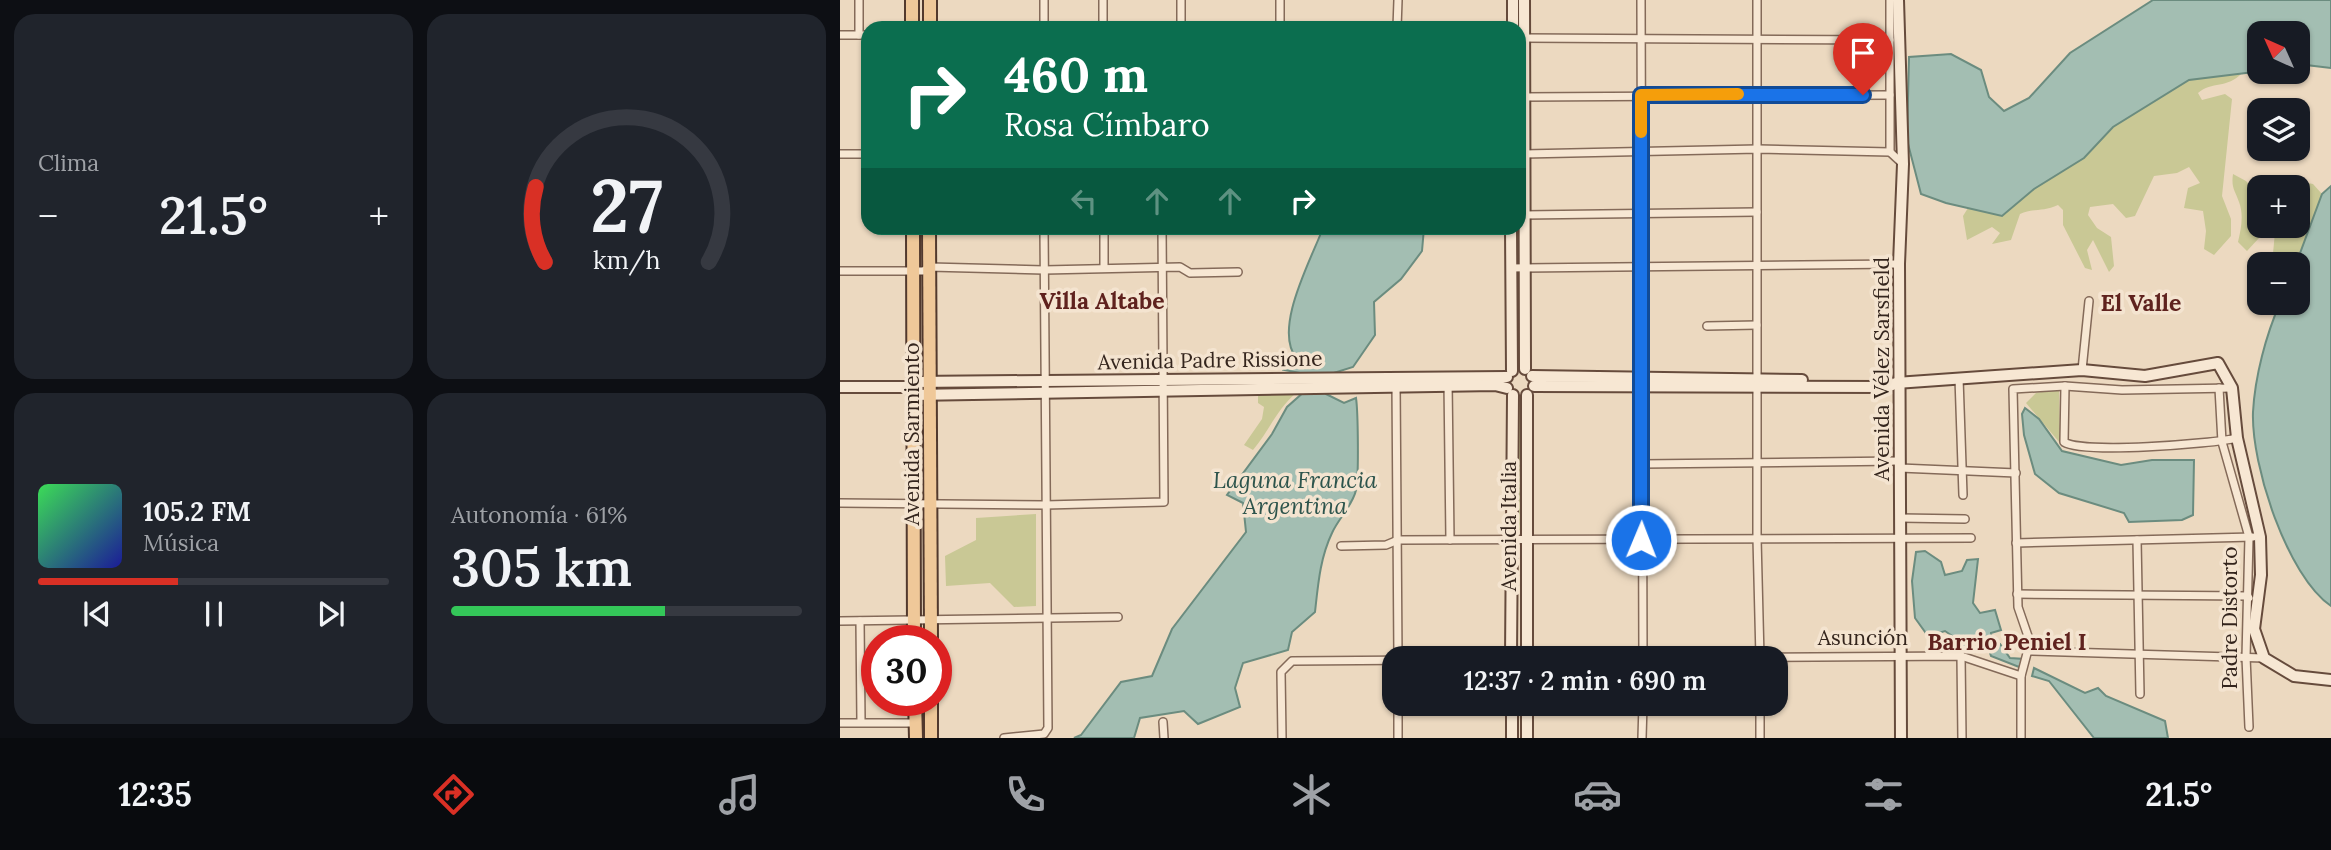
<!DOCTYPE html>
<html lang="es">
<head>
<meta charset="utf-8">
<style>
	:root { --surface:#171b24; --page:#20242c; --text:#f1f3f6; --muted:#9ea1a6; --line:#363941; --accent:#d93025 }
	body { margin:0; font-family:Lora,serif; background:var(--page); color:var(--text); height:100vh; display:flex; flex-direction:column; font-size:26px; white-space:nowrap }
	* { box-sizing:border-box; margin:0 }
	p { font-size:23px; color:var(--muted) }
	.icon { flex:none; width:38px; height:38px; fill:none; stroke:currentColor; stroke-width:2; stroke-linecap:round; stroke-linejoin:round }
	.map { position:relative; flex:1; overflow:hidden }
	.sheet { display:flex; flex-direction:column; gap:14px; padding:14px; background:#0d0f14; width:840px }
	.sheet>* { flex:none }
	.guide { position:absolute; left:21px; top:21px; width:665px; height:214px; border-radius:21px; box-shadow:0 2px 5px #0004; background:#0b6e4f; color:#fff; overflow:hidden }
	.needle { width:46px; rotate:315deg }
	.controls { position:absolute; left:1407px; top:21px; display:grid; gap:14px }
	.controls a { display:grid; place-items:center; width:63px; height:63px; border-radius:14px; background:var(--surface); box-shadow:0 2px 5px #0004; font-size:35px }
	.speed { position:absolute; left:21px; top:625px; display:flex; gap:14px; font-size:35px; font-weight:700; text-align:center }
	.speed>* { display:grid; place-content:center; width:91px; height:91px; border-radius:50%; background:var(--surface); box-shadow:0 2px 5px #0004; line-height:1 }
	.speed .limit { border:10px solid #d22; background:#fff; color:#111 }
	.pin { position:absolute; display:grid; place-items:center; width:60px; height:60px; color:#fff; margin:-72px -30px; border-radius:50% 50% 50% 0; rotate:-45deg; box-shadow:0 0 7px #0007 }
	.pin .icon { rotate:45deg }
	.me { position:absolute; width:77px; margin:-38px; rotate:1deg; stroke-linejoin:round; filter:drop-shadow(0 0 5px #0008) }
	.turn { display:flex; align-items:center; gap:24px; height:147px; padding:0 28px; font-size:32px }
	.turn .icon { width:91px; height:91px; stroke-width:2.5 }
	.turn b { display:block; font-size:49px; line-height:60px }
	.lanes { display:flex; align-items:center; height:66px; padding:0 28px; background:#0003; justify-content:center; gap:35px; direction:ltr }
	.lanes .off { opacity:.35 }
	.big { font-size:52px; font-weight:600; line-height:1.1 }
	.sheet .card { flex:1; display:flex; flex-direction:column; justify-content:center; gap:10px; min-width:0; padding:0 24px; border-radius:21px; background:var(--page) }
	.sheet .dial { align-items:center; gap:0 }
	.dial svg { height:182px; overflow:visible; fill:none; stroke:var(--line); stroke-width:7; stroke-linecap:round; text-anchor:middle }
	.dial text { fill:var(--text); stroke:none }
	.song { display:flex; align-items:center; gap:21px }
	.cover { width:84px; height:84px; border-radius:10px; background:linear-gradient(135deg,hsl(130 70% 55%),hsl(240 70% 35%)) }
	.played { height:7px; border-radius:4px; background:linear-gradient(90deg,var(--accent) 40%,var(--line) 40%) }
	.keys { display:flex; justify-content:space-around; direction:ltr }
	.heat { display:flex; justify-content:space-between; align-items:center; font-size:38px; direction:ltr }
	.charge { height:10px; border-radius:5px; background:linear-gradient(90deg,#34c759 61%,var(--line) 0) }
	.sheet .tiles { flex:1; display:grid; gap:14px; grid-template-columns:repeat(2,1fr) }
	.trip { position:absolute; left:542px; top:646px; width:406px; height:70px; border-radius:21px; background:var(--surface); box-shadow:0 2px 5px #0004; font-weight:600; line-height:70px; text-align:center }
	.tab-bar { display:flex; height:112px; justify-content:space-around; align-items:center; background:#090b0e; color:var(--muted) }
	.tab-bar .icon { width:49px; height:49px }
	.tab-bar .on { color:var(--accent) }
	.tab-bar b { font-size:32px; color:var(--text) }
	main { display:flex; flex:1; min-height:0 }
	.map>svg:first-child { display:block }
	.green { fill:#c9c895; fill-rule:evenodd }
	.water { fill:#a3beb2; stroke:#6b8c7f; stroke-width:2 }
	.lines { fill:none; stroke-linecap:round; stroke-linejoin:round }
	.street-casing { stroke:#846a59; stroke-width:10 }
	.secondary-casing { stroke:#664b3c; stroke-width:14 }
	.primary-casing { stroke:#52392d; stroke-width:16 }
	.street { stroke:#f7e7d3; stroke-width:7 }
	.secondary { stroke:#f7e7d3; stroke-width:10 }
	.primary { stroke:#efc899; stroke-width:12 }
	.route-casing { stroke:#114b97; stroke-width:18 }
	.route { stroke:#1a73e8; stroke-width:12 }
	.slow { stroke:#f59e0b; stroke-width:12 }
	.labels { text-anchor:middle; dominant-baseline:central; stroke-width:7; stroke-linejoin:round; paint-order:stroke }
	.street-label { font-size:21px; fill:#34251d; stroke:#f4e4d0 }
	.neighbourhood-label { font-size:23px; font-weight:bold; fill:#5f221e; stroke:#f4e4d0 }
	.water-label { font-size:23px; font-style:italic; fill:#2d544c; stroke:#f4e4d0 }
</style>
</head>
<body>
<main>
<section class="sheet">
<div class="tiles">
<div class="card"><p>Clima</p>
<div class="heat"><a>−</a><b class="big">21.5°</b><a>+</a></div>
</div>
<div class="card dial"><svg viewBox="0 0 100 80">
<path d="M14 69A42 42 0 1 1 86 69"/>
<path d="M14 69A42 42 0 0 1 10 36" stroke="#d93025"/>
<text x="50" y="56" font-size="32" font-weight="700">27</text>
<text x="50" y="72" font-size="11">km/h</text>
</svg></div>
<div class="card">
<div class="song"><i class="cover"></i><div><b>105.2 FM</b><p>Música</p></div></div>
<div class="played"></div>
<div class="keys"><svg class="icon" aria-label="previous" viewBox="0 0 24 24"><path d="M18 5L8 12l10 7zM5 5v14"/></svg><svg class="icon" aria-label="pause" viewBox="0 0 24 24"><path d="M8 5v14M16 5v14"/></svg><svg class="icon" aria-label="next" viewBox="0 0 24 24"><path d="M6 5l10 7-10 7zM19 5v14"/></svg></div>
</div>
<div class="card"><p>Autonomía · 61%</p><b class="big">305 km</b><div class="charge"></div></div>
</div>
</section>
<div class="map">
<svg width="1491" height="738" viewBox="0 0 1491 738">
	<rect width="100%" height="100%" fill="#ecd9c0"/>
	<g class="green">
		<path d="M1402 73C1387 89 1372 81 1358 93L1362 100 1385 94 1392 99 1382 196 1391 219V236L1374 255 1364 249 1366 231 1363 211 1344 208 1348 188 1360 183 1349 167 1337 173 1314 176 1295 216 1286 218 1273 204 1250 207 1248 215 1257 228 1271 237 1274 266 1269 272 1253 240 1247 250 1252 270 1245 268 1223 225V210L1218 205C1203 212 1193 208 1180 214L1171 240 1152 244 1160 233 1152 227 1127 240 1123 216 1128 208 1162 215 1194 189 1244 158 1273 127 1349 80Z"/>
		<path d="M1393 174 1406 181 1414 190 1426 175 1473 184 1482 194 1456 264H1432L1435 232 1419 238 1407 251 1398 242C1401 229 1404 215 1399 202 1395 190 1391 188 1393 174ZM1419 187H1458V226H1419Z"/>
		<polygon points="1219,389 1220,443 1186,403 1196,393"/>
		<path d="M418 393H456C437 409 429 431 413 450L404 445 422 419 424 407 418 403Z"/>
		<polygon points="676,403 682,403 683,530 676,530"/>
		<polygon points="196,514 196,606 174,607 150,583 106,586 105,556 136,540 136,518"/>
	</g>
	<g class="water">
		<polygon points="1313,0 1491,0 1491,68 1458,64 1458,33 1419,33 1419,72 1442,72 1433,76 1414,72 1349,80 1273,127 1244,158 1194,189 1162,216 1106,203 1081,194 1067,140 1069,57 1111,54 1141,70 1149,97 1164,111 1189,98 1230,53"/>
		<path d="M1491 186V606C1447 576 1411 465 1413 412 1415 376 1426 335 1440 303H1458L1456 264 1482 194Z"/>
		<path d="M483 228H584L582 251 561 279 534 302 535 335 513 367 484 376 486 394 504 403 516 398C518 411 519 478 516 490 513 505 498 519 492 533 480 558 478 585 475 612L452 632 448 650 403 663 395 688 400 707 358 724 344 711 300 718 294 738H234L241 735 281 682 312 676 332 629 406 532 403 503 387 495 432 434 447 407 465 391 466 374 444 370 457 359C432 330 471 260 483 228Z"/>
		<polygon points="1185,408 1199,419 1222,451 1281,465 1312,460 1354,460 1353,515 1342,520 1289,522 1284,513 1219,493 1195,474 1184,435 1182,414"/>
		<polygon points="1085,551 1101,562 1105,575 1122,571 1127,560 1138,559 1133,603 1140,613 1155,610 1161,630 1151,633 1152,642 1160,644 1170,658 1184,659 1179,667 1151,656 1147,644 1131,644 1125,654 1120,651 1121,642 1105,631 1088,636 1075,618 1072,581 1076,552"/>
		<polygon points="1194,668 1245,693 1258,688 1266,696 1325,721 1328,738 1254,738 1209,681 1192,676"/>
	</g>
	<g class="lines">
		<g class="street-casing">
			<g id="street">
				<polyline points="263,0 263,28"/>
				<polyline points="341,0 341,28"/>
				<polyline points="440,0 440,28"/>
				<polyline points="801,0 803,658"/>
				<polyline points="917,0 917,538 920,658"/>
				<polyline points="1050,0 1050,152"/>
				<polyline points="204,28 204,0"/>
				<polyline points="557,28 558,0"/>
				<polyline points="0,35 28,35"/>
				<polyline points="19,35 19,0"/>
				<polyline points="683,38 1050,40"/>
				<polyline points="679,97 1050,95"/>
				<polyline points="0,154 28,154"/>
				<polyline points="679,154 918,149 1050,152 1063,164"/>
				<polyline points="679,215 917,212"/>
				<polyline points="264,268 264,228"/>
				<polyline points="672,268 1059,264"/>
				<polyline points="0,271 83,271 90,267 204,270 340,267 350,273 398,272"/>
				<polyline points="867,326 917,325"/>
				<polyline points="1242,370 1249,301"/>
				<polyline points="1119,378 1123,495"/>
				<polyline points="608,382 610,540"/>
				<polyline points="556,383 558,658"/>
				<path d="M1225 386 1224 442C1242 454 1372 444 1397 438"/>
				<polyline points="1379,388 1382,442 1409,537 1406,657 1409,727"/>
				<polyline points="802,464 1060,461"/>
				<polyline points="1060,468 1176,473"/>
				<polyline points="0,503 205,505 324,502 322,228"/>
				<polyline points="1060,518 1125,519"/>
				<polyline points="1297,540 1300,694"/>
				<polyline points="1176,543 1413,537"/>
				<polyline points="501,546 546,545 558,540 1131,538"/>
				<polyline points="1177,594 1408,596 1409,598"/>
				<polyline points="0,621 278,617"/>
				<polyline points="20,621 21,722"/>
				<polyline points="1190,651 1424,658"/>
				<polyline points="1121,656 1122,738"/>
				<polyline points="558,704 558,738"/>
				<polyline points="323,722 324,738"/>
				<polyline points="0,723 75,723"/>
				<polyline points="164,738 204,734 208,728 204,228"/>
				<polyline points="442,738 441,672 452,661 1121,656 1181,676"/>
				<polyline points="802,738 803,704"/>
				<polyline points="920,738 920,704"/>
				<polyline points="1181,738 1181,676 1190,642 1178,607 1173,389 1225,386 1282,390 1392,388"/>
			</g>
		</g>
		<g class="secondary-casing">
			<g id="secondary">
				<polyline points="684,0 685,369"/>
				<polyline points="1058,0 1063,164 1059,264 1061,738"/>
				<polyline points="673,28 673,0"/>
				<polyline points="671,228 672,371"/>
				<polyline points="692,376 962,380"/>
				<polyline points="73,382 667,377"/>
				<polyline points="694,386 1048,387 1056,383 1242,370 1305,376 1378,363 1392,388 1397,438 1420,537 1421,575 1414,629 1424,658 1454,676 1491,680"/>
				<polyline points="0,387 73,387"/>
				<polyline points="73,395 655,385 667,388"/>
				<polyline points="671,658 673,395"/>
				<polyline points="687,658 687,395"/>
				<polyline points="672,704 672,738"/>
				<polyline points="687,738 687,704"/>
			</g>
		</g>
		<g class="primary-casing">
			<g id="primary">
				<polyline points="90,0 90,28"/>
				<polyline points="72,28 72,0"/>
				<polyline points="73,228 74,640"/>
				<polyline points="89,228 91,640"/>
				<polyline points="75,700 76,738"/>
				<polyline points="91,700 91,738"/>
			</g>
		</g>
		<use href="#street" class="street"/>
		<use href="#secondary" class="secondary"/>
		<use href="#primary" class="primary"/>
	</g>
	<g class="lines">
		<g class="route-casing">
			<polyline id="route" points="801,540 801,95 1023,95"/>
		</g>
		<use href="#route" class="route"/>
		<polyline class="slow" points="801,132 801,95 898,94"/>
	</g>
	<g class="labels">
		<g class="street-label">
			<text transform="translate(370 360) rotate(-1)">Avenida Padre Rissione</text>
			<text transform="translate(1041 369) rotate(-90)">Avenida Vélez Sarsfield</text>
			<text transform="translate(71 434) rotate(-90)">Avenida Sarmiento</text>
			<text transform="translate(668 526) rotate(-90)">Avenida Italia</text>
			<text transform="translate(1389 618) rotate(-90)">Padre Distorto</text>
			<text x="1023" y="637">Asunción</text>
		</g>
		<g class="neighbourhood-label">
			<text x="262" y="300">Villa Altabe</text>
			<text x="1301" y="302">El Valle</text>
			<text x="1167" y="641">Barrio Peniel I</text>
		</g>
		<g class="water-label">
			<text x="455" y="479">Laguna Francia<tspan x="455" dy="26">Argentina</tspan></text>
		</g>
	</g>
</svg>
<div class="controls">
<a><svg class="needle" viewBox="-14 -14 28 28"><path d="M0-13l5 13h-10z" fill="#e53935"/><path d="M0 13l5-13h-10z" fill="#9ea1a6"/></svg></a>
<a><svg class="icon" aria-label="layers" viewBox="0 0 24 24"><path d="M12 4l9 5-9 5-9-5zM3 14l9 5 9-5"/></svg></a>
<a>+</a>
<a>−</a>
</div>
<div class="speed"><div class="limit">30</div></div>
<div class="pin" style="left:1023px;top:95px;background:#d93025"><svg class="icon" aria-label="arrive" viewBox="0 0 24 24"><path d="M6 21V4h12l-3 4 3 4H6"/></svg></div>
<svg class="me" style="left:801px;top:540px" viewBox="-20 -20 40 40"><circle r="17" fill="#1a73e8" stroke="#fff" stroke-width="3"/><path d="M0-11L8 9 0 5-8 9z" fill="#fff"/></svg>
<div class="trip">12:37 · 2 min · 690 m</div>
<div class="guide">
<div class="turn"><svg class="icon" aria-label="right" viewBox="0 0 24 24"><path d="M7 20v-9h11M14 6l5 5-5 5"/></svg><div><b>460 m</b>Rosa Címbaro</div></div>
<div class="lanes"><svg class="icon off" aria-label="left" viewBox="0 0 24 24"><path d="M17 20v-9H6M10 6l-5 5 5 5"/></svg><svg class="icon off" aria-label="ahead" viewBox="0 0 24 24"><path d="M12 20V5M6 11l6-6 6 6"/></svg><svg class="icon off" aria-label="ahead" viewBox="0 0 24 24"><path d="M12 20V5M6 11l6-6 6 6"/></svg><svg class="icon" aria-label="right" viewBox="0 0 24 24"><path d="M7 20v-9h11M14 6l5 5-5 5"/></svg></div>
</div>
</div>
</main>
<nav class="tab-bar">
<b>12:35</b>
<svg class="icon on" aria-label="directions" viewBox="0 0 24 24"><path d="M12 3l9 9-9 9-9-9zM9 14v-3h6M13 9l2 2-2 2"/></svg>
<svg class="icon" aria-label="music" viewBox="0 0 24 24"><path d="M9 18V5l10-2v13"/><circle cx="6" cy="18" r="3"/><circle cx="16" cy="16" r="3"/></svg>
<svg class="icon" aria-label="phone" viewBox="0 0 24 24"><path d="M5 4h4l2 5-3 2q2 4 5 5l2-3 5 2v4C11 20 4 13 5 4z"/></svg>
<svg class="icon" aria-label="climate" viewBox="0 0 24 24"><path d="M12 3v18M4 7l16 10M4 17L20 7"/></svg>
<svg class="icon" aria-label="car" viewBox="0 0 24 24"><path d="M5 17H2v-5l4-1 3-4h7l3 4 3 1v5h-3M9 17h6M6 11h13"/><circle cx="7" cy="17" r="2"/><circle cx="17" cy="17" r="2"/></svg>
<svg class="icon" aria-label="filters" viewBox="0 0 24 24"><path d="M4 7h16M4 17h16"/><circle cx="9" cy="7" r="2"/><circle cx="15" cy="17" r="2"/></svg>
<b>21.5°</b>
</nav>
</body>
</html>
